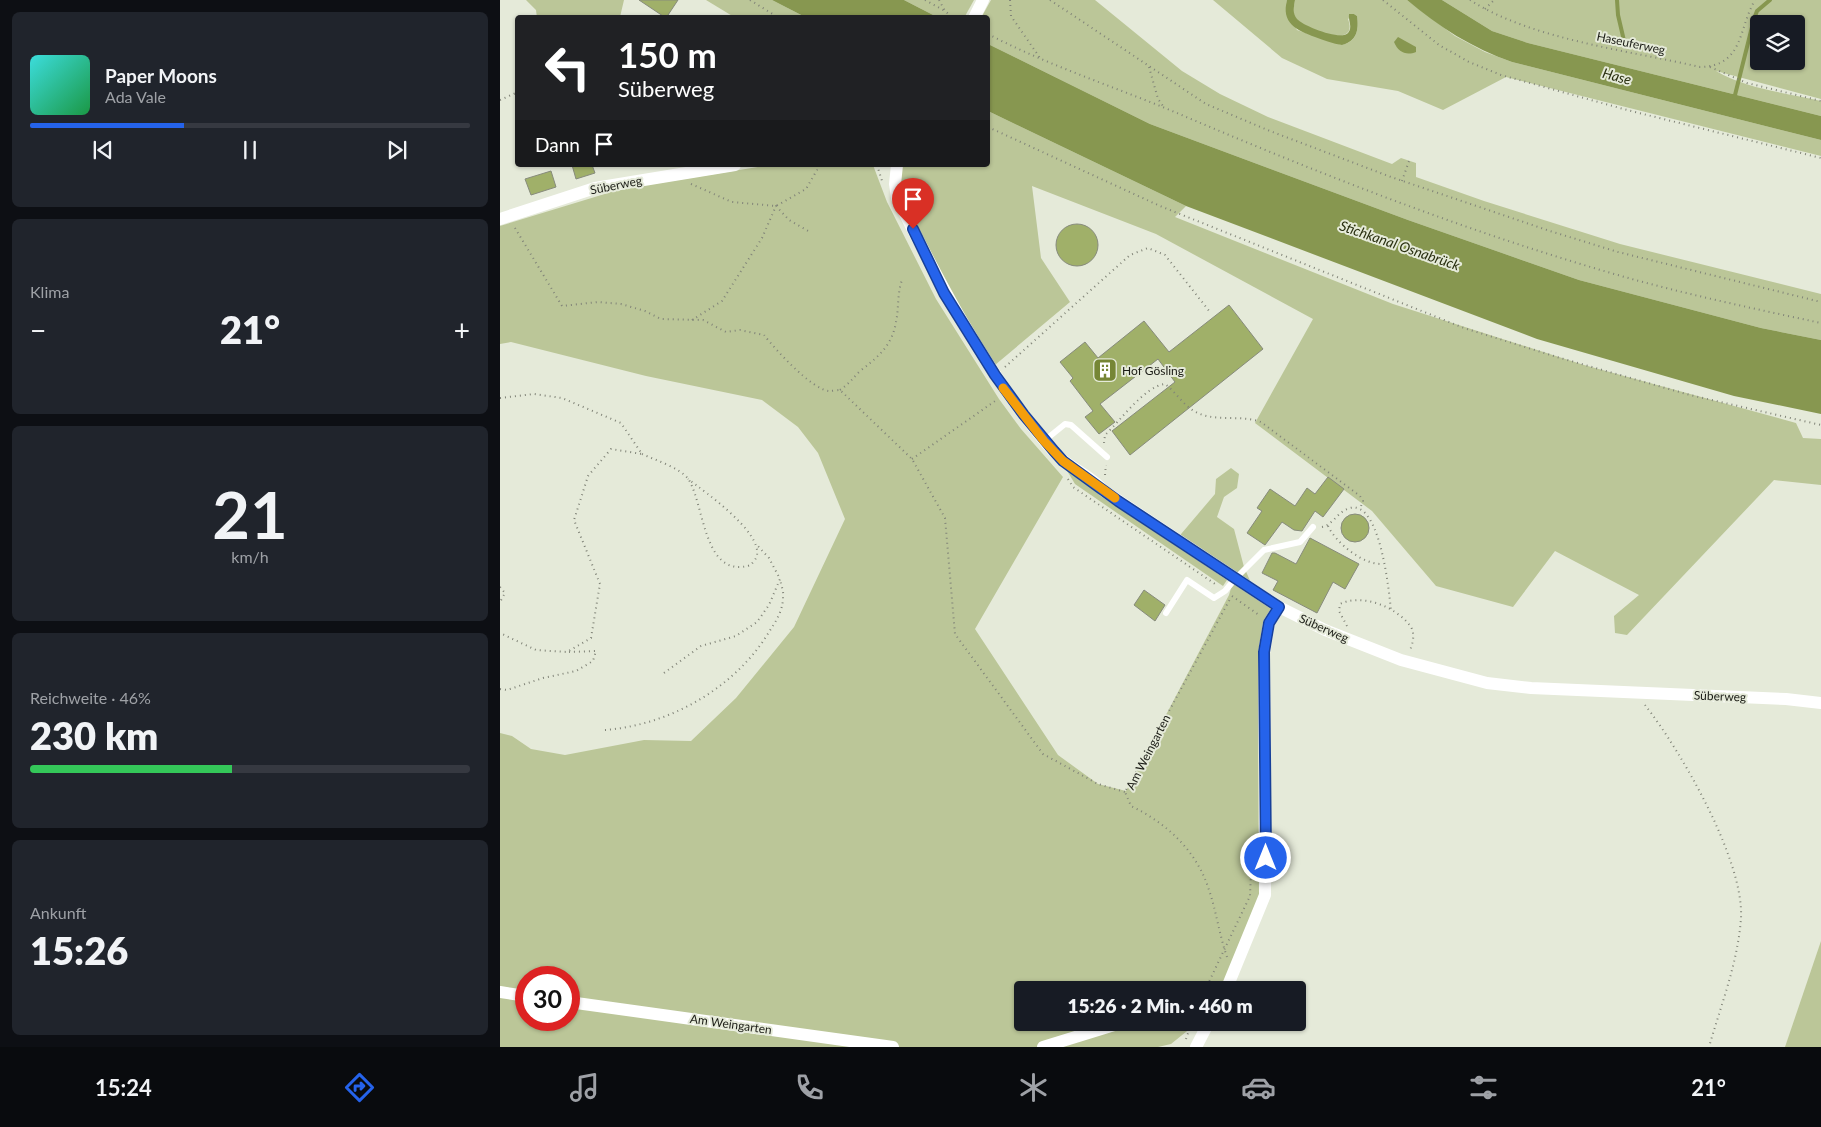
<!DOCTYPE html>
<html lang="de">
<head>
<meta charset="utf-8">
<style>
	:root { --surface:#171b24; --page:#20242c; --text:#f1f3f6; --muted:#9ea1a6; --line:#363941; --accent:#2563eb }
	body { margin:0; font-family:Lato,sans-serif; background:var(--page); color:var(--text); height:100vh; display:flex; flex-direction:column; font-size:19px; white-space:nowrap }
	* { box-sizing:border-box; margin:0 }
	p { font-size:16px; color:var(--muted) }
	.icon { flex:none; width:28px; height:28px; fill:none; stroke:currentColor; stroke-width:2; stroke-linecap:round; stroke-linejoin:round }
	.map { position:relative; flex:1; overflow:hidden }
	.side { display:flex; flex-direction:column; gap:12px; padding:12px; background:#0d0f14; width:500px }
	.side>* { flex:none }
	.guide { position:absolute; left:15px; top:15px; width:475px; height:152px; border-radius:5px; box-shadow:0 1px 4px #0004; background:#202124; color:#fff; overflow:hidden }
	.tools { position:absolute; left:1250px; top:15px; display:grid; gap:10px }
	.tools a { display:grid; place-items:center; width:55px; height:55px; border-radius:5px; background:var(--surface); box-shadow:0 1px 4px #0004; font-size:25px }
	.speed { position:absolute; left:15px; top:966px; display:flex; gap:10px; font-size:25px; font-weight:700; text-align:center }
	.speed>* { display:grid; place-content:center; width:65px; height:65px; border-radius:50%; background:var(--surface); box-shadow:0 1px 4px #0004; line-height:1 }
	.speed .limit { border:8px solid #d22; background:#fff; color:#111 }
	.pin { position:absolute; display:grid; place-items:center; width:42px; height:42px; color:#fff; margin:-51px -21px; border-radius:50% 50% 50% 0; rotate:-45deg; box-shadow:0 0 5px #0007 }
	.pin .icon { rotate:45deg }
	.me { position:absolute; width:55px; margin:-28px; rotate:0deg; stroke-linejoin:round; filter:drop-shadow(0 0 4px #0008) }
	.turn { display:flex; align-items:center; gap:18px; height:105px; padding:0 20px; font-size:22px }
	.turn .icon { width:65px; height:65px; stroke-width:2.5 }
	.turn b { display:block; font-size:35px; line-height:42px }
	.then { display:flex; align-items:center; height:48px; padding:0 20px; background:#0003; gap:10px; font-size:19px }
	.big { font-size:38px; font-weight:800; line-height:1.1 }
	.side .widget { flex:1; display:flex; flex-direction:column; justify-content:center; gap:8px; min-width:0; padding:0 18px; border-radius:8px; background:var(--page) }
	.side .dial { align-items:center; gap:0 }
	.dial b { font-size:65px; line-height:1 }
	.song { display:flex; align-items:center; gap:15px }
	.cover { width:60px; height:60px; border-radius:8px; background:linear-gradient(135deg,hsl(180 70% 55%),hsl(140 70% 35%)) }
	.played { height:5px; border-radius:2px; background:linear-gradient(90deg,var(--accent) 35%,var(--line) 35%) }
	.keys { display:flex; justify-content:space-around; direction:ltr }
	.heat { display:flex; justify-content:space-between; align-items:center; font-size:28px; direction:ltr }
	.charge { height:8px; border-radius:4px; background:linear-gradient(90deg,#34c759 46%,var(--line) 0) }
	.trip { position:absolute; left:514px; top:981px; width:292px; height:50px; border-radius:5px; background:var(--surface); box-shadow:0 1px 4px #0004; font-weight:800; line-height:50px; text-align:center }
	.dock { display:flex; height:80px; justify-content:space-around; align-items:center; background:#090b0e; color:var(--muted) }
	.dock .icon { width:35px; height:35px }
	.dock .on { color:var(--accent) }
	.dock b { font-size:22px; color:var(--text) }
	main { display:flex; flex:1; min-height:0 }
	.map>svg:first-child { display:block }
	.green { fill:#bbc698; fill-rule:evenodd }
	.water { fill:#879750 }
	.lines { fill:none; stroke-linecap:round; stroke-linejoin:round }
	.stream { stroke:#879750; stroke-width:4 }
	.building { fill:#a0b069; stroke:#878b7c }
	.path { stroke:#818478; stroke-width:2; stroke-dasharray:1 4; stroke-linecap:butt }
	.lane { stroke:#fff; stroke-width:6 }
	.street { stroke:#fff; stroke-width:12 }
	.route-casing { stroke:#184099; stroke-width:12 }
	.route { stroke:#2563eb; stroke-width:9 }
	.slow { stroke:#f59e0b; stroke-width:9 }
	.labels { text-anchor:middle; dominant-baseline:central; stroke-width:4; stroke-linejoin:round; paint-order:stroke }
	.street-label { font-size:12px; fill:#1b1c16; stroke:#e5ead9 }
	.poi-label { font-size:12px; fill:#1b1c16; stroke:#e5ead9; text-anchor:start }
	.water-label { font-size:14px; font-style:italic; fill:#292f10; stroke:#e5ead9 }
</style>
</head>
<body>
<main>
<section class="side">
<div class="widget">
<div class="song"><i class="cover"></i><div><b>Paper Moons</b><p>Ada Vale</p></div></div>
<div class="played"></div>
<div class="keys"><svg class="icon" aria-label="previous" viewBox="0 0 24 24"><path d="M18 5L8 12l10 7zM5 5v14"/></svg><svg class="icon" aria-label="pause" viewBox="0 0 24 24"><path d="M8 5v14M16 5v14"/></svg><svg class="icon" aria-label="next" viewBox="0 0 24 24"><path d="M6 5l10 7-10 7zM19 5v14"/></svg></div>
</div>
<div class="widget"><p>Klima</p>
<div class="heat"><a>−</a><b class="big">21°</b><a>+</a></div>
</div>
<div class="widget dial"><b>21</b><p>km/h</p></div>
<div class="widget"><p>Reichweite · 46%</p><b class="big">230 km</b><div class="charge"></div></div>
<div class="widget"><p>Ankunft</p><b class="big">15:26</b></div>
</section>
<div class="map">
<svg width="1321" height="1047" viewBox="0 0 1321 1047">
	<rect width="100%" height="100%" fill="#e5ead9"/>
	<g class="green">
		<polygon points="26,0 124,0 120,17 37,18 36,10"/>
		<polygon points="206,0 272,0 305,17 234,17"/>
		<polygon points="404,0 474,0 464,18 437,17"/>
		<polygon points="491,0 595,0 682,71 720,94 768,117 892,164 901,158 916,163 916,177 984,201 1120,244 1321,294 1321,340 1261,328 1079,280 908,220 650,124 488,44 488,18 481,18"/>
		<path d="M713 0H787L786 7 797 30 842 45C857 41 859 30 857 16L854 14 848 19C860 51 804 29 796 19 792 13 794 7 795 0H907L955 36 985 52 1012 62 1321 140V156L1006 77 943 110 898 91 827 79 782 58Z"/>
		<path d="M942 0H1321V99L1216 71C1247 89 1286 93 1321 101V116L1028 43 992 31ZM1259 24H1296V61H1259Z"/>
		<polygon points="488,111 686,206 675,217 893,304 1084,365 1296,423 1303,438 1321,439 1321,485 1274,480 1127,635 1115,633 1114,616 1139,595 1055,551 1013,607 936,586 872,511 755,423 813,319 656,234 532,186 541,258 570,302 495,365 450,291 402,197 400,187 402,165 488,165"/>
		<path d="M271 165H373L387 202 436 299 499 399 521 429 563 477 475 629 558 755 598 784 626 791 729 595 734 578 676 540 715 494 716 479 731 468 739 474 737 488 724 497 717 517 734 529 744 567 755 592 779 607 769 623 766 876 726 990H522V1022L697 1023 671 1044 658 1047H0V733L12 736 31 749 65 755 144 740 191 741 236 698 294 627 345 519 318 453 298 427 262 400 146 376 11 342 0 344V226L121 189ZM26 978H69V1020H26Z"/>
		<polygon points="566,469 727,580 723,586 575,484"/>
		<polygon points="1321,941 1321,1047 1285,1047"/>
	</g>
	<g class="water">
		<polygon points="272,0 404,0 437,17 305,17"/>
		<path d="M787 0H795C794 7 792 13 797 19 803 26 841 41 848 33 853 27 848 21 849 14H854L857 16C859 30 857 41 842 45 833 44 824 40 815 37 796 30 781 23 787 0Z"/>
		<path d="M907 0H942L992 31 1028 43 1321 116V140L1012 62C972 48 939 27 907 0Z"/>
		<path d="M898 37 916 47V52C906 56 898 52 894 42Z"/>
		<polygon points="488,44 650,124 908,220 1079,280 1261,328 1321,340 1321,414 1234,396 1037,339 686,206 488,111"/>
	</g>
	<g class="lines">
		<g class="stream">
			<polyline points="1117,0 1118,15 1125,45"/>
			<polyline points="1234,99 1254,19 1257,11 1270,0"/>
		</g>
	</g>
	<g class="building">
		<polygon points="139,0 178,0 166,18"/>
		<polygon points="72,165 92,165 95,173 76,179"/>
		<polygon points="51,171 56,187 31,195 25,179"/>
		<circle cx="577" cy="245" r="21"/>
		<polygon points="729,305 763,349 630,455 612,431 675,382 658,359 600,404 615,422 599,434 585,417 593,411 570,381 573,378 560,362 585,342 598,358 644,321 669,352"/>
		<polygon points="828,477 844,489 823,517 815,511 802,531 794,530 782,522 765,545 747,533 762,511 757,508 770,489 795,506 807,488 815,494"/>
		<circle cx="855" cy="528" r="14"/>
		<polygon points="810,538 859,564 845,589 833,582 817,613 773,590 778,581 762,573 772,553 775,553 796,564"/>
		<polygon points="644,590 665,605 655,621 634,605"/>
	</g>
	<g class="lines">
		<g class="path">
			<polyline points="250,0 279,18"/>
			<polyline points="425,0 445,11"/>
			<polyline points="439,0 445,11 453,18"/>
			<polyline points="510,0 511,16 540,58"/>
			<polyline points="550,0 706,104 770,131 891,177 1050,231 1118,252 1321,302"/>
			<polyline points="883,0 939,45 969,62 1001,75 1127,110 1321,158"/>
			<path d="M970 0C1033 40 1127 50 1200 67 1244 66 1238 29 1255 0"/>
			<polyline points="985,9 994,0"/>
			<path d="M488 34C551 67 619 88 684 116 832 179 984 238 1139 281 1199 297 1260 310 1321 323"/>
			<polyline points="649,67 658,99 663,106"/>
			<polyline points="1210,67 1247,83 1321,101"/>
			<polyline points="0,100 18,92"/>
			<polyline points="488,127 660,206 964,328 1057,357 1190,395 1321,425"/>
			<polyline points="377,165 383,184"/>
			<polyline points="902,181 909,161"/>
			<polyline points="191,184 232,202 276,206 306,189 317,170 317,165"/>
			<path d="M15 228 62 306 98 302 121 304 145 311 161 319 203 320 226 332 240 330 264 335C275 349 311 389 329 391 332 391 337 390 340 390L412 459 445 518 455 634 543 754 598 784 625 792"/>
			<polyline points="192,320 222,301 262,238 276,206 289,220 310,232"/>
			<polyline points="505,367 630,255 648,248 665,255 710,312"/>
			<path d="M340 390C349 384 353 378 360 371 378 357 392 346 396 322 399 308 397 294 402 280"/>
			<polyline points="0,398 34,394 62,398 121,423 142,454 111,449 88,476 74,520 100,584 91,638 67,652 36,650 0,633"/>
			<path d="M604 443 605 435C620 421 645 386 665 384 676 392 683 405 694 411 714 423 740 414 761 422L860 496 863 501 860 509"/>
			<path d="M142 454C155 460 181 468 189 480 205 508 204 580 251 565 253 562 257 558 257 555 261 531 205 492 188 479"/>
			<polyline points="412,459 498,399"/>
			<polyline points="605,475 606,465"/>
			<polyline points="568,479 573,487 718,586"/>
			<path d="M828 526C836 543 863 565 883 564"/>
			<path d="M822 527C833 525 838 511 850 508 880 500 889 590 891 611"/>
			<polyline points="0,587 5,593 0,602"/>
			<polyline points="732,596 759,615"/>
			<path d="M847 626 839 611 840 604C862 593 897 607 911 627 915 634 913 643 910 650"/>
			<polyline points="164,673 201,646 236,636 257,622 269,605 280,579 269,558 257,545"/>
			<polyline points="0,689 7,690 43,678 76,671 93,661 96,651 69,652"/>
			<path d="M1145 705C1181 751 1244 860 1241 918 1238 962 1221 1005 1209 1047"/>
			<path d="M105 730C170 725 235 688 269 632 276 621 283 611 283 597 284 592 281 585 280 579"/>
			<path d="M727 957C719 934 716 909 708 887 695 849 666 823 631 806L625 792 730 599"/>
			<polyline points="705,990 750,896 752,848"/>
			<polyline points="686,1039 692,1022"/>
		</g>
		<g class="lane">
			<polyline points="544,441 565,424 571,425 607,457"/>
			<polyline points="666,613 687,580 714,598 725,591 735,579 764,550 800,542 813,527"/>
		</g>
		<g class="street">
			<polyline points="474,18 483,0"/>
			<path d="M397 165 395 184 397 198C439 282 482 366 543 439 549 447 557 455 564 461 577 471 593 478 604 491L779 607 825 630 901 660 987 683 1031 688 1286 699 1321 703"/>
			<polyline points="0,219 95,188 235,165"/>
			<polyline points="726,990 765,895 764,653 769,623 779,607"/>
			<polyline points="0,992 26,996"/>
			<polyline points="69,1002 393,1047"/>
			<polyline points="543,1047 624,1022"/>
			<polyline points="696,1047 709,1022"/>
		</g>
	</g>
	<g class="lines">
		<g class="route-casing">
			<polyline id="route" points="413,229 444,293 495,375 524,415 554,451 563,461 618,501 779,607 769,623 764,652 766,858"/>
		</g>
		<use href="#route" class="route"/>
		<polyline class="slow" points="503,388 544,441 563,461 615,498"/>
	</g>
	<defs>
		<g id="building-square" transform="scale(1.25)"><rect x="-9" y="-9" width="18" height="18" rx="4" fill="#768635" stroke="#e5ead9"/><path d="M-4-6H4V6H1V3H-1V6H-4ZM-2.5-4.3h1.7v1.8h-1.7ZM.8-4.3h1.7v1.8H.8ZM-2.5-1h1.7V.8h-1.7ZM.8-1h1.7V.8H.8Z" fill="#fff"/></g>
	</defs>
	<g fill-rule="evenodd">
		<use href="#building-square" x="605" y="370"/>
	</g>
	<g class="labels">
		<g class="street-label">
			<text transform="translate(1131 43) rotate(12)">Haseuferweg</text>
			<text transform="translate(116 185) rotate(-11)">Süberweg</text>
			<text transform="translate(824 628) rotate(24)">Süberweg</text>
			<text transform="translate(1220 696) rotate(2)">Süberweg</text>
			<text transform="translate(648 752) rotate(-63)">Am Weingarten</text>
			<text transform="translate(231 1024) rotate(8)">Am Weingarten</text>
		</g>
		<g class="poi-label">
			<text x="622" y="370">Hof Gösling</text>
		</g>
		<g class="water-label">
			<text transform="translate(1117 76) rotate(15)">Hase</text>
			<text transform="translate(900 245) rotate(19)">Stichkanal Osnabrück</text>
		</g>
	</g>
</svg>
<div class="tools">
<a><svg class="icon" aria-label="layers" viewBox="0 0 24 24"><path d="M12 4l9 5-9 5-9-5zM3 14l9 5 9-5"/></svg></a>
</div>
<div class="speed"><div class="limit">30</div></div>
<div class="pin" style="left:413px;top:229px;background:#d93025"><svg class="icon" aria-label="arrive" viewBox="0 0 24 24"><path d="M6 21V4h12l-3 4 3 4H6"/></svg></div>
<svg class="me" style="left:766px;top:858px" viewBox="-20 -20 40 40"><circle r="17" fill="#2563eb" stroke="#fff" stroke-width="3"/><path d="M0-11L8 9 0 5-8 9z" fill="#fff"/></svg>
<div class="trip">15:26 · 2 Min. · 460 m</div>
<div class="guide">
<div class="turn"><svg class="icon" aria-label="left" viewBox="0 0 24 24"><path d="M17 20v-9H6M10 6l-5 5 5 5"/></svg><div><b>150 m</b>Süberweg</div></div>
<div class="then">Dann<svg class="icon" aria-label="arrive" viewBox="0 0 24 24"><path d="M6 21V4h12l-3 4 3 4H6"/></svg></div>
</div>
</div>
</main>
<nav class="dock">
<b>15:24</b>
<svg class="icon on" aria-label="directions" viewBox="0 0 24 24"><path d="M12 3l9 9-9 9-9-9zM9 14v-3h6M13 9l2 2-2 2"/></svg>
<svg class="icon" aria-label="music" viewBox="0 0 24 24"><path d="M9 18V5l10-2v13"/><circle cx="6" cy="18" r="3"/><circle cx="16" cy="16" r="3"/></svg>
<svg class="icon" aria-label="phone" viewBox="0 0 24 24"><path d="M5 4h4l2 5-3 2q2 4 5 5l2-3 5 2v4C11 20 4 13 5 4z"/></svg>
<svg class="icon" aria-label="climate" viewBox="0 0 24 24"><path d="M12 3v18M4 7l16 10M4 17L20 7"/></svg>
<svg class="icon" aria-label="car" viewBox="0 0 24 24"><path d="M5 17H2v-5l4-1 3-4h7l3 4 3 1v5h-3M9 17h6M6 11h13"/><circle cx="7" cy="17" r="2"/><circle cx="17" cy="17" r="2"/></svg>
<svg class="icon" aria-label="filters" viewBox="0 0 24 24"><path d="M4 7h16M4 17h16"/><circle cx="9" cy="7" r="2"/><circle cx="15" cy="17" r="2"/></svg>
<b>21°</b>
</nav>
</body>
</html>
